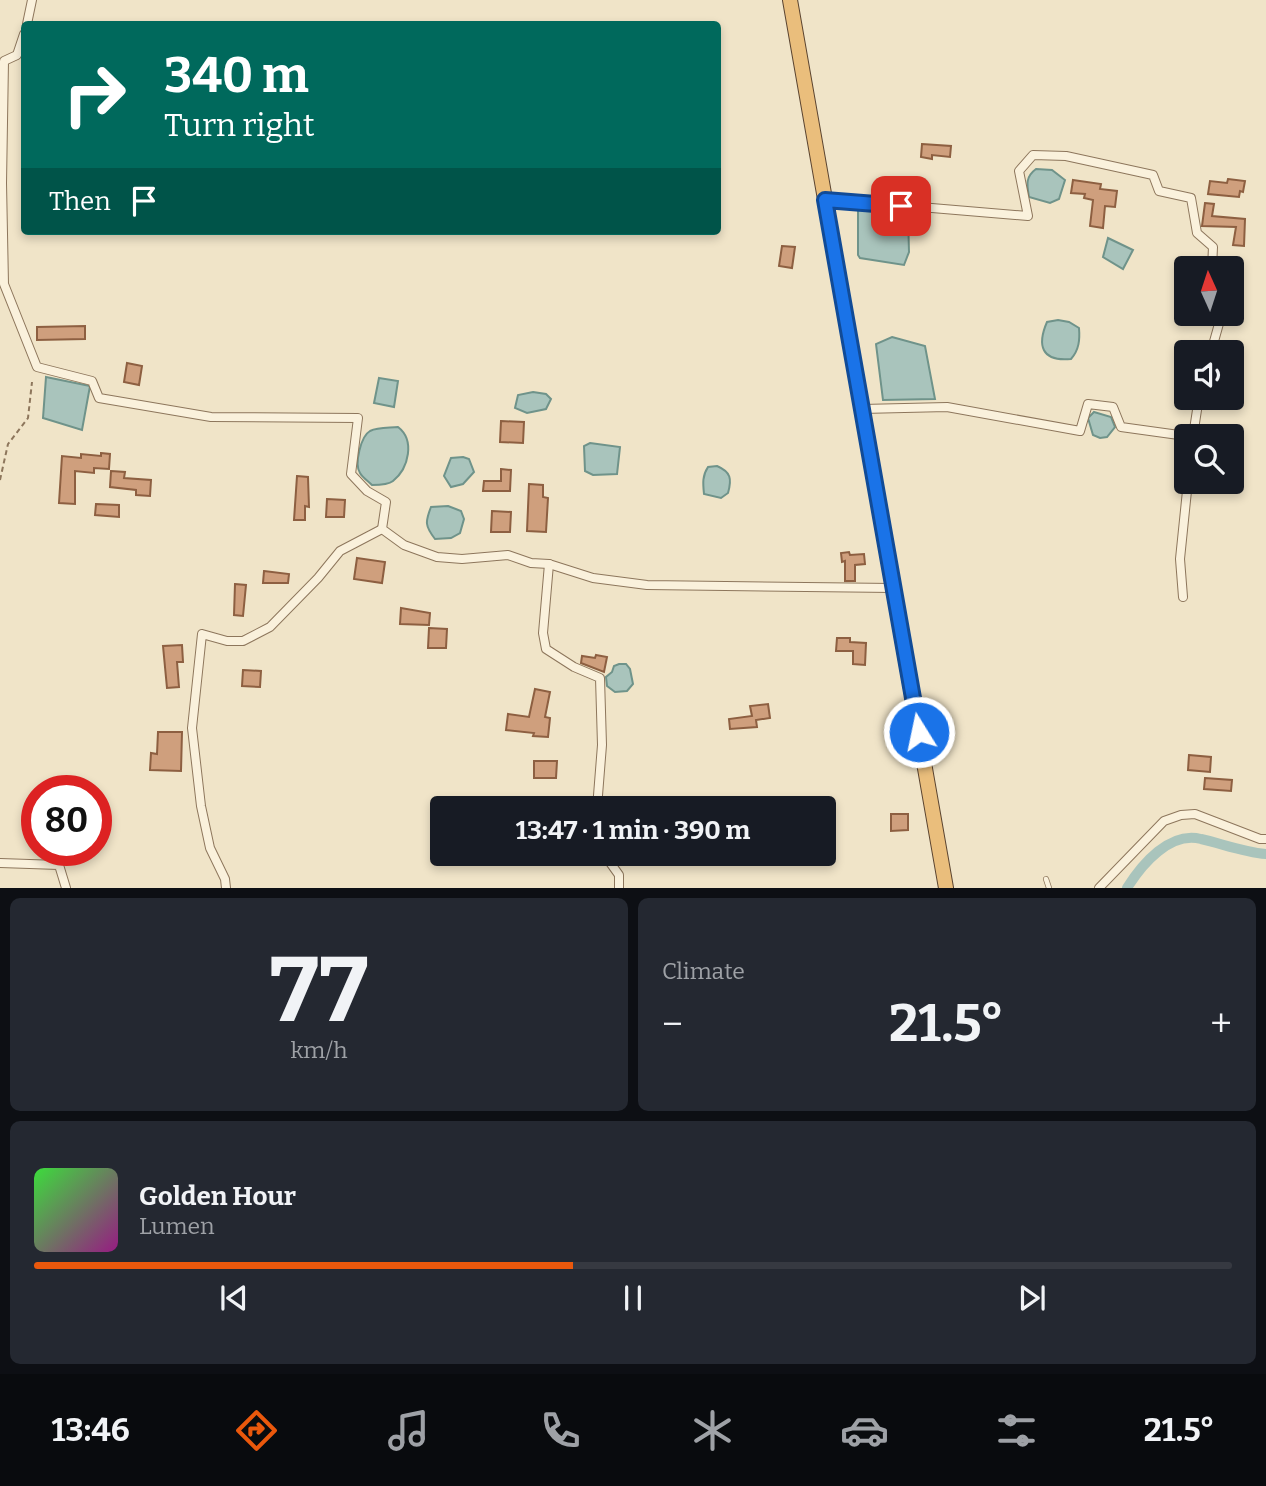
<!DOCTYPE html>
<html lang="en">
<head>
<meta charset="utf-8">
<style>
	:root { --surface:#171b24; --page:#242831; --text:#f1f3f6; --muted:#9ea1a6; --line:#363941; --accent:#ea580c }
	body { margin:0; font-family:Bitter,serif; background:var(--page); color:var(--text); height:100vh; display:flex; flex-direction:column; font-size:26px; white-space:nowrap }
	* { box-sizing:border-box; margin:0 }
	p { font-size:23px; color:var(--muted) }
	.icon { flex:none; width:38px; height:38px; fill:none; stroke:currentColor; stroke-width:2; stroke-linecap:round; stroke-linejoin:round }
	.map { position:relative; height:888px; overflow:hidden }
	.drawer { display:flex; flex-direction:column; gap:10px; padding:10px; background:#0d0f14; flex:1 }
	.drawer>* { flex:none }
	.guide { position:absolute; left:21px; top:21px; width:700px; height:214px; border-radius:7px; box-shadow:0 4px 10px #0003; background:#00695c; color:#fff; overflow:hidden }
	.needle { width:46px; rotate:357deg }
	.controls { position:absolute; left:1174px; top:256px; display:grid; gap:14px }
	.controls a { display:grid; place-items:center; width:70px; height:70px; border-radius:7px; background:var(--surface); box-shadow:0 4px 10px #0003; font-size:35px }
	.speed { position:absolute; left:21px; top:775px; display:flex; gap:14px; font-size:35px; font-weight:700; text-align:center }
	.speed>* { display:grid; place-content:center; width:91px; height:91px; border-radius:50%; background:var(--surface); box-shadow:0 4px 10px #0003; line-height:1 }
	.speed .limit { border:10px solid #d22; background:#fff; color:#111 }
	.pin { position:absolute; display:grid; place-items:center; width:60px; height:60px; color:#fff; margin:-30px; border-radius:14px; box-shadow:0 4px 10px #0006 }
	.me { position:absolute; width:77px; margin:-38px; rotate:350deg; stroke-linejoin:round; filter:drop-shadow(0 0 5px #0008) }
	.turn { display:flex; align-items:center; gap:24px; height:147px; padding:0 28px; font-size:32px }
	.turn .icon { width:91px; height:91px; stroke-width:2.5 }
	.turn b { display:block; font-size:49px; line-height:60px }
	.then { display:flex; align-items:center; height:66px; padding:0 28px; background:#0003; gap:14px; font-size:26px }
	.big { font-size:52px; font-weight:700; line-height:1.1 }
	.drawer .widget { flex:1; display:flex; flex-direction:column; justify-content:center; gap:10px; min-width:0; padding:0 24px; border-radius:10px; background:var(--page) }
	.drawer .dial { align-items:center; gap:0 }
	.dial b { font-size:91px; line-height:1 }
	.song { display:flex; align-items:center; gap:21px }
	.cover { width:84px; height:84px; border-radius:10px; background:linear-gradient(135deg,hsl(120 70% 55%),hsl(310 70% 35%)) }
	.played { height:7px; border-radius:4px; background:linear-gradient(90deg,var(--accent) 45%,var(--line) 45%) }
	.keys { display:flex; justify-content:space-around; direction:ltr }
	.heat { display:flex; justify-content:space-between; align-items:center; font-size:38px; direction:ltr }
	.drawer .tiles { flex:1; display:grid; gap:10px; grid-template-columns:1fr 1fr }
	.widget:last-child { grid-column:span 2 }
	.trip { position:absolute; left:430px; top:796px; width:406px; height:70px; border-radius:7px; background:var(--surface); box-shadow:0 4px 10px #0003; font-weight:700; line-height:70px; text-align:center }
	.menu { display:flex; height:112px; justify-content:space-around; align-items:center; background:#090b0e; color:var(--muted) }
	.menu .icon { width:49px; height:49px }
	.menu .active { color:var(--accent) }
	.menu b { font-size:32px; color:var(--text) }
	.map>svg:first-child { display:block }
	.water { fill:#a9c4bc; stroke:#6f938a; stroke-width:2 }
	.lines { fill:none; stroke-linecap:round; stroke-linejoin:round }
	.canal { stroke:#a9c4bc; stroke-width:10 }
	.building { fill:#cf9f7d; stroke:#8d5f41; stroke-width:2 }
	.service-casing { stroke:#8d765c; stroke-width:6 }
	.minor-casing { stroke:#8d765c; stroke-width:10 }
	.trunk-casing { stroke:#5b4430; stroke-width:16 }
	.path { stroke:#8d765c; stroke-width:2; stroke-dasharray:5 3.5; stroke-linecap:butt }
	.service { stroke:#faf1dc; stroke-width:4.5 }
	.minor { stroke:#faf1dc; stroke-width:8 }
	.trunk { stroke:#eabe7c; stroke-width:14 }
	.route-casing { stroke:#114b97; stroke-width:18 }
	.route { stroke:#1a73e8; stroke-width:12 }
</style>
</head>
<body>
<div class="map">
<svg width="1266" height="888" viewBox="0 0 1266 888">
	<rect width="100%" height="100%" fill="#f0e4c8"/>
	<g class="water">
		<path d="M1036 169 1052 170 1065 180 1059 199 1050 203 1029 197C1027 185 1025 177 1036 169Z"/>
		<polygon points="858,206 889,206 908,215 909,252 904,265 860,258 858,255"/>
		<polygon points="1108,238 1133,250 1123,269 1103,257"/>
		<path d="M1058 320 1069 322 1079 328C1080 340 1079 350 1071 359 1041 362 1037 345 1047 322Z"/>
		<polygon points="892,337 925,346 935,399 883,400 876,344"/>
		<polygon points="46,377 90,386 82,430 43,418"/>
		<polygon points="379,378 398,381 394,407 374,403"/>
		<polygon points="533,392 546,394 551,399 546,409 527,413 515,408 518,395"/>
		<polygon points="1094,412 1111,417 1115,427 1107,437 1100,438 1093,435 1088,418"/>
		<path d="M398 427C415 440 409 468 393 481 388 485 378 485 372 485 369 482 362 477 360 473 354 464 361 436 370 431 378 427 389 428 398 427Z"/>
		<polygon points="590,443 620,447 617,474 593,475 585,471 584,446"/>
		<polygon points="463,457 469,459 474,472 463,484 451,487 444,476 451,458"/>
		<path d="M717 466C731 472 732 479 728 493L721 498 704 494C703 484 702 476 708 467Z"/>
		<path d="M448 506 461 511 464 519 460 533 451 538 435 539C425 526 425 522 431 507Z"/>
		<polygon points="619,664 626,664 630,669 633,684 627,691 615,692 607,686 606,677 612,672 614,666"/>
	</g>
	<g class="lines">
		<path class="canal" d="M1127 888C1142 864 1170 831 1201 839 1223 844 1243 852 1266 854"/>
	</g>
	<g class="building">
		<polygon points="922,144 951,146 950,157 932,155 932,159 921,157"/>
		<polygon points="1228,179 1245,181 1243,192 1240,191 1239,197 1208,194 1210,181 1227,183"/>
		<polygon points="1073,180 1101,184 1100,189 1117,191 1115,207 1105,206 1103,228 1090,226 1093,200 1084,198 1085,194 1071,193"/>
		<polygon points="1205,203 1214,204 1212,216 1245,219 1244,246 1233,245 1236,227 1202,226"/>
		<polygon points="782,246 795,247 792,268 779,266"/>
		<polygon points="85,326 85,339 37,340 37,327"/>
		<polygon points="127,363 142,366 139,385 124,382"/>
		<polygon points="501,421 524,422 523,443 500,442"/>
		<polygon points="101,453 110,454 109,469 94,468 94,473 75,471 75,504 59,503 62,456 81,458 81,454 101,456"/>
		<polygon points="501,469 511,470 510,491 483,491 484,481 501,481"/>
		<polygon points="111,471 125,472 124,478 151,480 150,496 136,495 136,490 110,487"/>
		<polygon points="297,476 308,477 309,507 305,506 305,520 294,520"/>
		<polygon points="529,484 543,485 543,497 548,498 546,532 527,531"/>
		<polygon points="327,499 345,500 344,517 326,517"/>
		<polygon points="96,504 119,505 119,517 95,515"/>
		<polygon points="492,511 511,512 510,532 491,532"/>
		<polygon points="849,552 850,555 864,554 865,564 855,565 855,581 845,581 845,561 842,562 841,553"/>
		<polygon points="357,558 385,562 382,583 354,579"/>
		<polygon points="264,571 289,574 288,583 263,583"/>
		<polygon points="235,584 246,585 243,616 234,615"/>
		<polygon points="401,608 430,613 429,625 400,624"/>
		<polygon points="429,628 447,629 446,648 428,648"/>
		<polygon points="837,638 850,638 850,642 866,643 865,665 853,664 853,651 836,651"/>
		<polygon points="182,645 183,662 177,662 179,687 167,688 163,646"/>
		<polygon points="596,655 607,657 604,672 581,663 582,656 595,658"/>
		<polygon points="243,670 261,671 260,687 242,686"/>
		<polygon points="535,689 550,692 545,717 550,718 548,737 533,736 534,733 506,730 508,714 529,717"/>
		<polygon points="768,704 770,718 756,720 757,727 730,729 729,719 752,716 750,706"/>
		<polygon points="158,732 182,732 181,771 150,770 151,753 157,754"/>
		<polygon points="1189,755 1211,757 1210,772 1188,770"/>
		<polygon points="534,761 557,761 556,778 534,778"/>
		<polygon points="1205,778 1232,780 1231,791 1204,789"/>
		<polygon points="891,814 908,814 908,830 891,831"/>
	</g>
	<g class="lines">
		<g class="service-casing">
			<polyline id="service" points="1046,879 1049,888"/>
		</g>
		<g class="minor-casing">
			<g id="minor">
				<polyline points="27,24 32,0"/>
				<polyline points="24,34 17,55 4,61 2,183 4,284 37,367 92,381 99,398 211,417 358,418 351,474 367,491 386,502 382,529 404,545 437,557 462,559 508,555 531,563 549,564 593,578 647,585 893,588"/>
				<polyline points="825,199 1028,216 1019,171 1033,155 1066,156 1153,175 1159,191 1191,198 1197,233 1213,247 1212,268"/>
				<polyline points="1211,352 1222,313"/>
				<polyline points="862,409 947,407 1080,431 1088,404 1113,407 1121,427 1186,436"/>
				<polyline points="1193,436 1199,397"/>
				<polyline points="549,564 543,633 546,649 574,667 600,678 602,745 597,808"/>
				<polyline points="1183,597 1180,559 1188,481"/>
				<polyline points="604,854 619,875 619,888"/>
				<polyline points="0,863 59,865 66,888"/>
				<polyline points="226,888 225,879 210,848 201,806 192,728 202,634 227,641 243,641 270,627 318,578 340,551 382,529"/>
				<polyline points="1099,888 1164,821 1181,815 1195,814 1260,839 1266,839"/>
			</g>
		</g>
		<g class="trunk-casing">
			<polyline id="trunk" points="790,0 946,888"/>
		</g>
		<polyline class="path" points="0,480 8,444 28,418 32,382"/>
		<use href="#service" class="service"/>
		<use href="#minor" class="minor"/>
		<use href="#trunk" class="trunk"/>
	</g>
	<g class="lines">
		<g class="route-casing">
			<polyline id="route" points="901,206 825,200 919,732"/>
		</g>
		<use href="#route" class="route"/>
	</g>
</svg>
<div class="controls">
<a><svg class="needle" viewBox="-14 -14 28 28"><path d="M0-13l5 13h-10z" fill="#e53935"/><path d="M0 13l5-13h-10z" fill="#9ea1a6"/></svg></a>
<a><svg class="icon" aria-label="sound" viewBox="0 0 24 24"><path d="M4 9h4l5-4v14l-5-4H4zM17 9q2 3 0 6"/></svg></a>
<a><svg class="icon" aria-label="search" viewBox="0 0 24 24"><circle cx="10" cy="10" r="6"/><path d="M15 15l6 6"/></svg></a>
</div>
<div class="speed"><div class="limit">80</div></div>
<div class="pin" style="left:901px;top:206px;background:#d93025"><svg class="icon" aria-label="arrive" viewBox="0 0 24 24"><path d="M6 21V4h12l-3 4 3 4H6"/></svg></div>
<svg class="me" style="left:919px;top:732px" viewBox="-20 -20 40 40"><circle r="17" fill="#1a73e8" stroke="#fff" stroke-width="3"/><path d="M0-11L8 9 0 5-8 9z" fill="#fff"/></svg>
<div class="trip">13:47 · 1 min · 390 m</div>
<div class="guide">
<div class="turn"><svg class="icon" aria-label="right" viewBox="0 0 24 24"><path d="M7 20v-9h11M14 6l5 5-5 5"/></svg><div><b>340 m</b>Turn right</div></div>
<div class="then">Then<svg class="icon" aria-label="arrive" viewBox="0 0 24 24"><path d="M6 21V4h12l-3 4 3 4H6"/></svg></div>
</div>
</div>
<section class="drawer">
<div class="tiles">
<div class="widget dial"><b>77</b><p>km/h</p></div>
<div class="widget"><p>Climate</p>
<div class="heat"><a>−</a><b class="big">21.5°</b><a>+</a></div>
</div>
<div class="widget">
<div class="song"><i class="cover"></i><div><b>Golden Hour</b><p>Lumen</p></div></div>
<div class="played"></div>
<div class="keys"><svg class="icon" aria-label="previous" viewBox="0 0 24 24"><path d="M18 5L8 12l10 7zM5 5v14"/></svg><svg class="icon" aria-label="pause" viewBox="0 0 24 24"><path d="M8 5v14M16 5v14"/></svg><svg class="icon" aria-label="next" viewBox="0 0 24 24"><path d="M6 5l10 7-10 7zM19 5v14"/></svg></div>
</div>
</div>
</section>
<nav class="menu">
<b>13:46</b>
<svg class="icon active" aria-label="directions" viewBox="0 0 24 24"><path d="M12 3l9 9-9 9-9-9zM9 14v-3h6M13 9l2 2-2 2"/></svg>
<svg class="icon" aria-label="music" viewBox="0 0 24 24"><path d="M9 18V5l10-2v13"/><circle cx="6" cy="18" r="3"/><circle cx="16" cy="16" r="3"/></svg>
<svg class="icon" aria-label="phone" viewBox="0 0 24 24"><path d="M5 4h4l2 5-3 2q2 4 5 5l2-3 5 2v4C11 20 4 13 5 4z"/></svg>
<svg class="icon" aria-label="climate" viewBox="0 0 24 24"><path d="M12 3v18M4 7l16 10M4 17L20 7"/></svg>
<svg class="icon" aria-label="car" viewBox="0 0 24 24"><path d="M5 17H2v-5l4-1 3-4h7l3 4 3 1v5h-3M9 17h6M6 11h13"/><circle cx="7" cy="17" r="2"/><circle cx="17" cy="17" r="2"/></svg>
<svg class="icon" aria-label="filters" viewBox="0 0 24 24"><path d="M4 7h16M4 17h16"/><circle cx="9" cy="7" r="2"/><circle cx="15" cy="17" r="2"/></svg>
<b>21.5°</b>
</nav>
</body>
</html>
